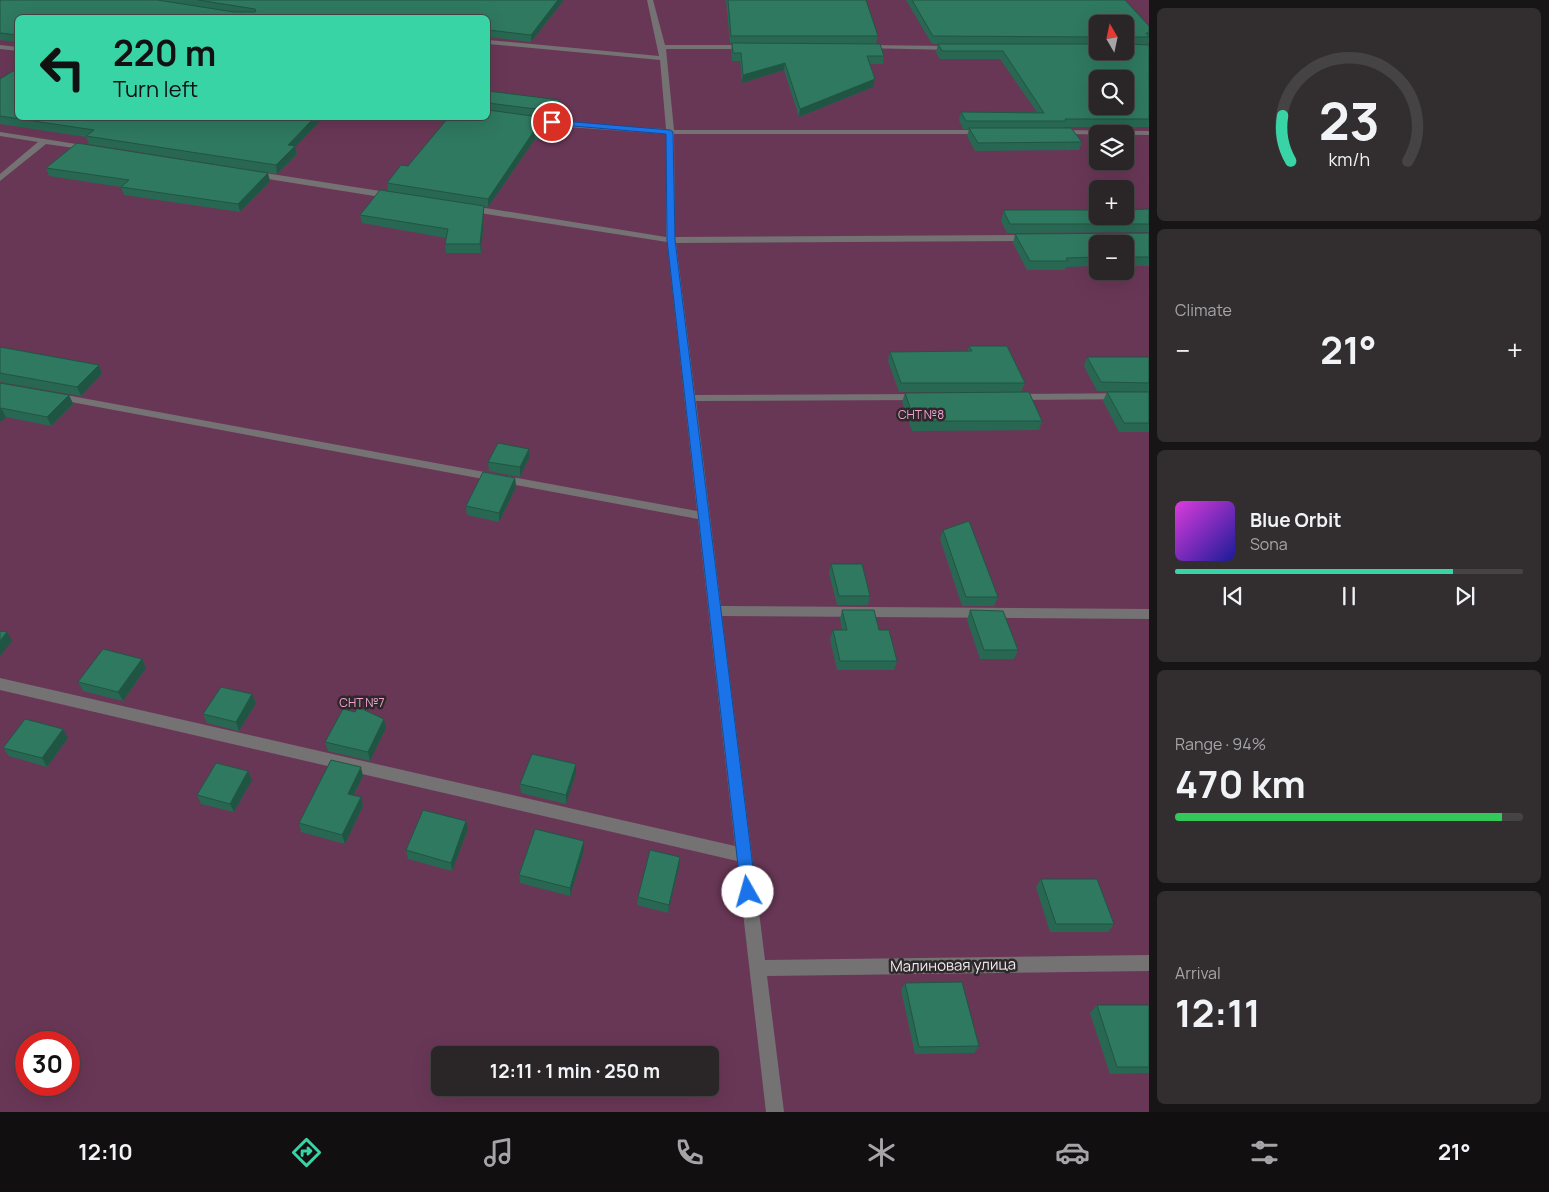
<!DOCTYPE html>
<html lang="en">
<head>
<meta charset="utf-8">
<style>
	:root { --surface:#2a2628; --page:#322e30; --text:#f1f3f6; --muted:#a5a5a8; --line:#464345; --accent:#39d4a5 }
	body { margin:0; font-family:Manrope,sans-serif; background:var(--page); color:var(--text); height:100vh; display:flex; flex-direction:column; font-size:19px; white-space:nowrap }
	* { box-sizing:border-box; margin:0 }
	p { font-size:16px; color:var(--muted) }
	.icon { flex:none; width:28px; height:28px; fill:none; stroke:currentColor; stroke-width:2; stroke-linecap:round; stroke-linejoin:round }
	.map { position:relative; flex:1; overflow:hidden }
	.drawer { display:flex; flex-direction:column; gap:8px; padding:8px; background:#171516; width:400px }
	.drawer>* { flex:none }
	.top-card { position:absolute; left:15px; top:15px; width:475px; height:105px; border-radius:8px; box-shadow:0 5px 20px #0002,0 0 0 1px var(--line); background:#39d4a5; color:#111; overflow:hidden }
	.needle { width:32px; rotate:351deg }
	.tools { position:absolute; left:1089px; top:15px; display:grid; gap:10px }
	.tools a { display:grid; place-items:center; width:45px; height:45px; border-radius:8px; background:var(--surface); box-shadow:0 5px 20px #0002,0 0 0 1px var(--line); font-size:25px }
	.speed { position:absolute; left:15px; top:1031px; display:flex; gap:10px; font-size:25px; font-weight:700; text-align:center }
	.speed>* { display:grid; place-content:center; width:65px; height:65px; border-radius:50%; background:var(--surface); box-shadow:0 5px 20px #0002,0 0 0 1px var(--line); line-height:1 }
	.speed .limit { border:8px solid #d22; background:#fff; color:#111 }
	.pin { position:absolute; display:grid; place-items:center; width:42px; height:42px; color:#fff; margin:-21px; border:2px solid #fff; border-radius:50%; box-shadow:0 1px 5px #0007 }
	.me { position:absolute; width:55px; margin:-28px; rotate:353deg; stroke-linejoin:round; filter:drop-shadow(0 0 4px #0008) }
	.turn { display:flex; align-items:center; gap:18px; height:105px; padding:0 15px; font-size:22px }
	.turn .icon { width:65px; height:65px; stroke-width:2.5 }
	.turn b { display:block; font-size:35px; line-height:42px }
	.big { font-size:38px; font-weight:700; line-height:1.1 }
	.drawer .tile { flex:1; display:flex; flex-direction:column; justify-content:center; gap:8px; min-width:0; padding:0 18px; border-radius:8px; background:var(--page) }
	.drawer .dial { align-items:center; gap:0 }
	.dial svg { height:130px; overflow:visible; fill:none; stroke:var(--line); stroke-width:7; stroke-linecap:round; text-anchor:middle }
	.dial text { fill:var(--text); stroke:none }
	.song { display:flex; align-items:center; gap:15px }
	.cover { width:60px; height:60px; border-radius:8px; background:linear-gradient(135deg,hsl(300 70% 55%),hsl(240 70% 35%)) }
	.played { height:5px; border-radius:2px; background:linear-gradient(90deg,var(--accent) 80%,var(--line) 80%) }
	.keys { display:flex; justify-content:space-around; direction:ltr }
	.heat { display:flex; justify-content:space-between; align-items:center; font-size:28px; direction:ltr }
	.charge { height:8px; border-radius:4px; background:linear-gradient(90deg,#34c759 94%,var(--line) 0) }
	.trip { position:absolute; left:431px; top:1046px; width:288px; height:50px; border-radius:8px; background:var(--surface); box-shadow:0 5px 20px #0002,0 0 0 1px var(--line); font-weight:700; line-height:50px; text-align:center }
	.tabs { display:flex; height:80px; justify-content:space-around; align-items:center; background:#110f10; color:var(--muted) }
	.tabs .icon { width:35px; height:35px }
	.tabs .selected { color:var(--accent) }
	.tabs b { font-size:22px; color:var(--text) }
	main { display:flex; flex:1; min-height:0 }
	.map>svg:first-child { display:block }
	.green { fill:#693756; fill-rule:evenodd }
	.lines { fill:none; stroke-linecap:round; stroke-linejoin:round }
	.minor { fill:#757274; fill-rule:evenodd }
	.wall { fill:#286853; fill-rule:evenodd }
	.shaded-wall { fill:#215543 }
	.building { fill:#2f7960; stroke:#215543; fill-rule:evenodd }
	.route { fill:#1a73e8; stroke:#114b97 }
	.labels { text-anchor:middle; dominant-baseline:central; stroke-width:5; stroke-linejoin:round; paint-order:stroke }
	.park-label { font-size:12px; fill:#f2a1d2; stroke:#2e282b }
	.near-street-label { font-size:15px; fill:#f0ecee; stroke:#2e282b }
</style>
</head>
<body>
<main>
<div class="map">
<svg width="1149" height="1112" viewBox="0 0 1149 1112">
	<rect width="100%" height="100%" fill="#383235"/>
	<path class="green" d="M0 0H1149V1112H0ZM18 18H488V118H18ZM1098 24H1125V51H1098ZM1098 79H1125V106H1098ZM1098 134H1125V161H1098ZM1098 189H1125V216H1098ZM1098 244H1125V271H1098ZM26 1042H69V1085H26ZM440 1055H710V1088H440Z"/>
	<g class="lines">
		<g class="minor">
			<polygon points="647,0 653,0 665,45 747,45 750,47 747,49 666,49 674,130 984,130 988,132 984,134 674,134 675,237 1029,235 1034,238 1029,241 676,243 695,395 919,394 924,397 919,400 696,401 721,606 1149,609 1149,619 722,616 765,960 1149,955 1149,971 767,976 784,1112 766,1112 737,861 0,690 0,678 735,846 698,519 55,399 50,396 55,393 697,511 667,242 467,211 463,208 467,205 666,237 666,134 568,127 532,122 528,120 532,118 568,123 666,129 660,60 488,44 488,40 659,56"/>
			<polygon points="0,45 18,47 18,51 0,49"/>
			<polygon points="864,45 954,46 957,48 954,50 862,48 861,47"/>
			<polygon points="1056,130 1149,131 1149,135 1059,134 1055,132"/>
			<polygon points="0,132 89,146 93,148 89,150 46,144 0,181 0,174 38,142 0,136"/>
			<polygon points="252,171 393,193 397,196 393,199 249,176 249,172"/>
			<polygon points="1149,393 1149,399 1014,400 1009,397 1014,394"/>
		</g>
	</g>
	<g class="wall">
		<polygon points="0,0 564,0 531,42 488,37 488,18 18,18 18,42 0,40"/>
		<polygon points="726,0 866,0 878,36 876,44 730,43"/>
		<path d="M906 0H1125L1149 26V41L1147 45H1149V127H1064V128L1082 142 1079 150 975 151 967 136 969 129H963L959 120 961 112H1037L1000 59H940L936 52 938 44H974H932ZM1098 24 1125 51H1098Z"/>
		<polygon points="732,43 884,56 883,64 870,64 873,87 799,117 784,70 742,83 740,61 732,61 731,51"/>
		<polygon points="0,79 295,147 297,154 277,174 89,144 86,137 0,124"/>
		<polygon points="488,91 560,100 560,108 552,119 547,118 547,126 538,140 535,139 488,207 388,191 387,183 408,166 488,118"/>
		<polygon points="46,168 270,181 240,212 124,195 121,187 49,176"/>
		<polygon points="1149,209 1149,232 1007,233 1001,221 1004,210"/>
		<polygon points="360,215 484,215 481,253 446,253 445,244 446,238 362,223"/>
		<polygon points="1149,233 1149,266 1125,266 1125,244 1098,244 1098,266 1066,267 1065,270 1027,270 1013,243 1015,234"/>
		<polygon points="969,346 1025,383 1021,392 899,392 888,361 890,352 968,351"/>
		<polygon points="0,347 99,365 102,374 81,396 0,382"/>
		<polygon points="1087,357 1149,357 1149,392 1097,391 1084,366"/>
		<polygon points="0,383 69,395 73,404 51,426 6,417 0,422"/>
		<polygon points="1107,392 1149,392 1149,432 1119,432 1103,401"/>
		<polygon points="905,393 1042,421 1039,430 912,431 902,402"/>
		<polygon points="529,458 520,477 489,471 488,462"/>
		<polygon points="515,478 516,487 499,522 467,515 466,506"/>
		<polygon points="943,530 998,597 994,606 962,606 940,539"/>
		<polygon points="831,564 870,596 868,605 837,605 829,573"/>
		<polygon points="842,610 879,630 897,661 894,670 837,670 830,639 833,630 842,630 840,619"/>
		<polygon points="970,610 1018,650 1014,659 980,659 967,620"/>
		<polygon points="142,659 146,668 123,701 83,691 78,682"/>
		<polygon points="252,694 256,703 239,731 207,723 203,714"/>
		<polygon points="355,712 386,728 370,761 328,751 325,742"/>
		<polygon points="68,738 47,767 9,756 3,748"/>
		<polygon points="576,764 576,773 566,804 521,793 520,784"/>
		<polygon points="363,776 354,795 361,797 363,806 345,844 301,832 299,823"/>
		<polygon points="252,780 234,812 201,804 197,795"/>
		<polygon points="468,829 452,871 408,859 406,850"/>
		<polygon points="584,850 570,896 520,883 519,875"/>
		<polygon points="680,857 679,866 668,913 637,905 638,897"/>
		<polygon points="1041,879 1114,924 1108,932 1050,932 1036,887"/>
		<polygon points="905,983 979,1046 974,1053 915,1054 901,990"/>
		<polygon points="1097,1005 1149,1005 1149,1073 1110,1074 1090,1013"/>
	</g>
	<g class="shaded-wall">
		<polygon points="558,0 564,0 531,42 531,35"/>
		<polygon points="785,63 784,70 742,83 743,75"/>
		<polygon points="875,79 873,87 799,117 800,109"/>
		<polygon points="560,100 560,108 552,119 552,111"/>
		<polygon points="314,118 323,118 295,147 297,154 277,174 276,165 288,145"/>
		<polygon points="547,118 547,126 538,140 538,131"/>
		<polygon points="534,131 535,139 488,207 488,199"/>
		<polygon points="268,173 270,181 240,212 238,204"/>
		<polygon points="484,206 484,215 481,253 480,244"/>
		<polygon points="99,365 102,374 81,396 77,387"/>
		<polygon points="69,395 73,404 51,426 47,417"/>
		<polygon points="1,408 6,417 1,422 0,421 0,409"/>
		<polygon points="529,449 529,458 520,477 520,467"/>
		<polygon points="515,478 516,487 499,522 499,513"/>
		<polygon points="7,632 12,641 0,656 0,641"/>
		<polygon points="142,659 146,668 123,701 118,692"/>
		<polygon points="252,694 256,703 239,731 236,722"/>
		<polygon points="384,719 386,728 370,761 368,752"/>
		<polygon points="63,729 68,738 47,767 42,758"/>
		<polygon points="576,764 576,773 566,804 566,795"/>
		<polygon points="361,767 363,776 350,802 348,794"/>
		<polygon points="248,771 252,780 234,812 230,804"/>
		<polygon points="361,797 363,806 345,844 342,835"/>
		<polygon points="466,821 468,829 452,871 451,863"/>
		<polygon points="584,841 584,850 570,896 570,888"/>
		<polygon points="680,857 679,866 668,913 669,905"/>
	</g>
	<g class="building">
		<polygon points="0,0 157,0 234,12 255,12 256,11 255,9 198,0 558,0 531,35 488,30 488,18 18,18 18,35 0,33"/>
		<polygon points="728,0 866,0 878,36 731,36"/>
		<path d="M912 0H1125L1149 26V33H1146L1149 37H1128L1126 38V44L1149 45V119H1065L1066 121H966L961 112 1044 113 1003 51H942L938 44H1098V51H1125V24H1098V37L933 36ZM1098 79H1125V106H1098Z"/>
		<polygon points="732,43 880,44 884,56 867,56 875,79 800,109 785,63 743,75 741,53 733,53"/>
		<polygon points="18,68 18,118 314,118 288,145 295,146 276,165 86,136 94,130 0,116 0,79"/>
		<polygon points="488,91 560,100 552,111 488,103"/>
		<polygon points="488,110 547,118 538,131 534,131 488,199 387,183 401,165 408,166 448,118 488,118"/>
		<polygon points="969,128 1071,128 1082,142 978,143"/>
		<polygon points="77,143 268,173 238,204 121,187 129,180 46,168"/>
		<polygon points="380,190 484,206 480,244 445,244 448,229 360,215"/>
		<polygon points="1149,209 1149,224 1010,224 1004,212 1004,210 1098,210 1098,216 1125,216 1125,210"/>
		<polygon points="1149,233 1149,257 1125,257 1125,244 1098,244 1098,257 1066,258 1068,261 1030,261 1015,234"/>
		<polygon points="969,346 1007,346 1025,383 901,383 890,352 972,351"/>
		<polygon points="0,347 99,365 77,387 0,373"/>
		<polygon points="1087,357 1149,357 1149,383 1101,382"/>
		<polygon points="0,383 69,395 47,417 1,408 0,409"/>
		<polygon points="1029,392 1042,421 915,421 905,393"/>
		<polygon points="1107,392 1149,392 1149,423 1124,423"/>
		<polygon points="498,443 529,449 520,467 488,462"/>
		<polygon points="483,472 515,478 499,513 466,506"/>
		<polygon points="969,521 998,597 966,597 943,530"/>
		<polygon points="831,564 862,564 870,596 839,596"/>
		<polygon points="842,610 874,610 879,630 889,630 897,661 840,661 833,630 847,630"/>
		<polygon points="970,610 1003,611 1018,650 984,650"/>
		<polygon points="0,631 7,632 0,641"/>
		<polygon points="103,649 142,659 118,692 78,682"/>
		<polygon points="221,687 252,694 236,722 203,714"/>
		<polygon points="358,707 384,719 368,752 325,742 343,709 355,712"/>
		<polygon points="25,719 63,729 42,758 3,748"/>
		<polygon points="532,754 576,764 566,795 520,784"/>
		<polygon points="331,760 361,767 348,794 361,797 342,835 299,823"/>
		<polygon points="216,763 248,771 230,804 197,795"/>
		<polygon points="423,810 466,821 451,863 406,850"/>
		<polygon points="535,829 584,841 570,888 519,875"/>
		<polygon points="650,850 680,857 669,905 638,897"/>
		<polygon points="1041,879 1097,879 1114,924 1056,924"/>
		<polygon points="962,982 979,1046 919,1047 905,983"/>
		<polygon points="1097,1005 1149,1005 1149,1067 1117,1067"/>
	</g>
	<polygon class="route" points="552,120 670,130 673,132 675,240 756,892 754,897 748,899 743,897 741,892 667,240 666,134 550,124 550,121"/>
	<g class="labels">
		<g class="park-label">
			<text x="921" y="414">СНТ №8</text>
			<text x="362" y="702">СНТ №7</text>
		</g>
		<g class="near-street-label">
			<text transform="translate(953 965) rotate(-1)">Малиновая улица</text>
		</g>
	</g>
</svg>
<div class="tools">
<a><svg class="needle" viewBox="-14 -14 28 28"><path d="M0-13l5 13h-10z" fill="#e53935"/><path d="M0 13l5-13h-10z" fill="#a5a5a8"/></svg></a>
<a><svg class="icon" aria-label="search" viewBox="0 0 24 24"><circle cx="10" cy="10" r="6"/><path d="M15 15l6 6"/></svg></a>
<a><svg class="icon" aria-label="layers" viewBox="0 0 24 24"><path d="M12 4l9 5-9 5-9-5zM3 14l9 5 9-5"/></svg></a>
<a>+</a>
<a>−</a>
</div>
<div class="speed"><div class="limit">30</div></div>
<div class="pin" style="left:552px;top:122px;background:#d93025"><svg class="icon" aria-label="arrive" viewBox="0 0 24 24"><path d="M6 21V4h12l-3 4 3 4H6"/></svg></div>
<svg class="me" style="left:748px;top:892px" viewBox="-20 -20 40 40"><circle r="19" fill="#fff"/><path d="M0-13L10 11 0 6-10 11z" fill="#1a73e8"/></svg>
<div class="trip">12:11 · 1 min · 250 m</div>
<div class="top-card">
<div class="turn"><svg class="icon" aria-label="left" viewBox="0 0 24 24"><path d="M17 20v-9H6M10 6l-5 5 5 5"/></svg><div><b>220 m</b>Turn left</div></div>
</div>
</div>
<section class="drawer">
<div class="tile dial"><svg viewBox="0 0 100 80">
<path d="M14 69A42 42 0 1 1 86 69"/>
<path d="M14 69A42 42 0 0 1 9 41" stroke="#39d4a5"/>
<text x="50" y="56" font-size="32" font-weight="700">23</text>
<text x="50" y="72" font-size="11">km/h</text>
</svg></div>
<div class="tile"><p>Climate</p>
<div class="heat"><a>−</a><b class="big">21°</b><a>+</a></div>
</div>
<div class="tile">
<div class="song"><i class="cover"></i><div><b>Blue Orbit</b><p>Sona</p></div></div>
<div class="played"></div>
<div class="keys"><svg class="icon" aria-label="previous" viewBox="0 0 24 24"><path d="M18 5L8 12l10 7zM5 5v14"/></svg><svg class="icon" aria-label="pause" viewBox="0 0 24 24"><path d="M8 5v14M16 5v14"/></svg><svg class="icon" aria-label="next" viewBox="0 0 24 24"><path d="M6 5l10 7-10 7zM19 5v14"/></svg></div>
</div>
<div class="tile"><p>Range · 94%</p><b class="big">470 km</b><div class="charge"></div></div>
<div class="tile"><p>Arrival</p><b class="big">12:11</b></div>
</section>
</main>
<nav class="tabs">
<b>12:10</b>
<svg class="icon selected" aria-label="directions" viewBox="0 0 24 24"><path d="M12 3l9 9-9 9-9-9zM9 14v-3h6M13 9l2 2-2 2"/></svg>
<svg class="icon" aria-label="music" viewBox="0 0 24 24"><path d="M9 18V5l10-2v13"/><circle cx="6" cy="18" r="3"/><circle cx="16" cy="16" r="3"/></svg>
<svg class="icon" aria-label="phone" viewBox="0 0 24 24"><path d="M5 4h4l2 5-3 2q2 4 5 5l2-3 5 2v4C11 20 4 13 5 4z"/></svg>
<svg class="icon" aria-label="climate" viewBox="0 0 24 24"><path d="M12 3v18M4 7l16 10M4 17L20 7"/></svg>
<svg class="icon" aria-label="car" viewBox="0 0 24 24"><path d="M5 17H2v-5l4-1 3-4h7l3 4 3 1v5h-3M9 17h6M6 11h13"/><circle cx="7" cy="17" r="2"/><circle cx="17" cy="17" r="2"/></svg>
<svg class="icon" aria-label="filters" viewBox="0 0 24 24"><path d="M4 7h16M4 17h16"/><circle cx="9" cy="7" r="2"/><circle cx="15" cy="17" r="2"/></svg>
<b>21°</b>
</nav>
</body>
</html>
